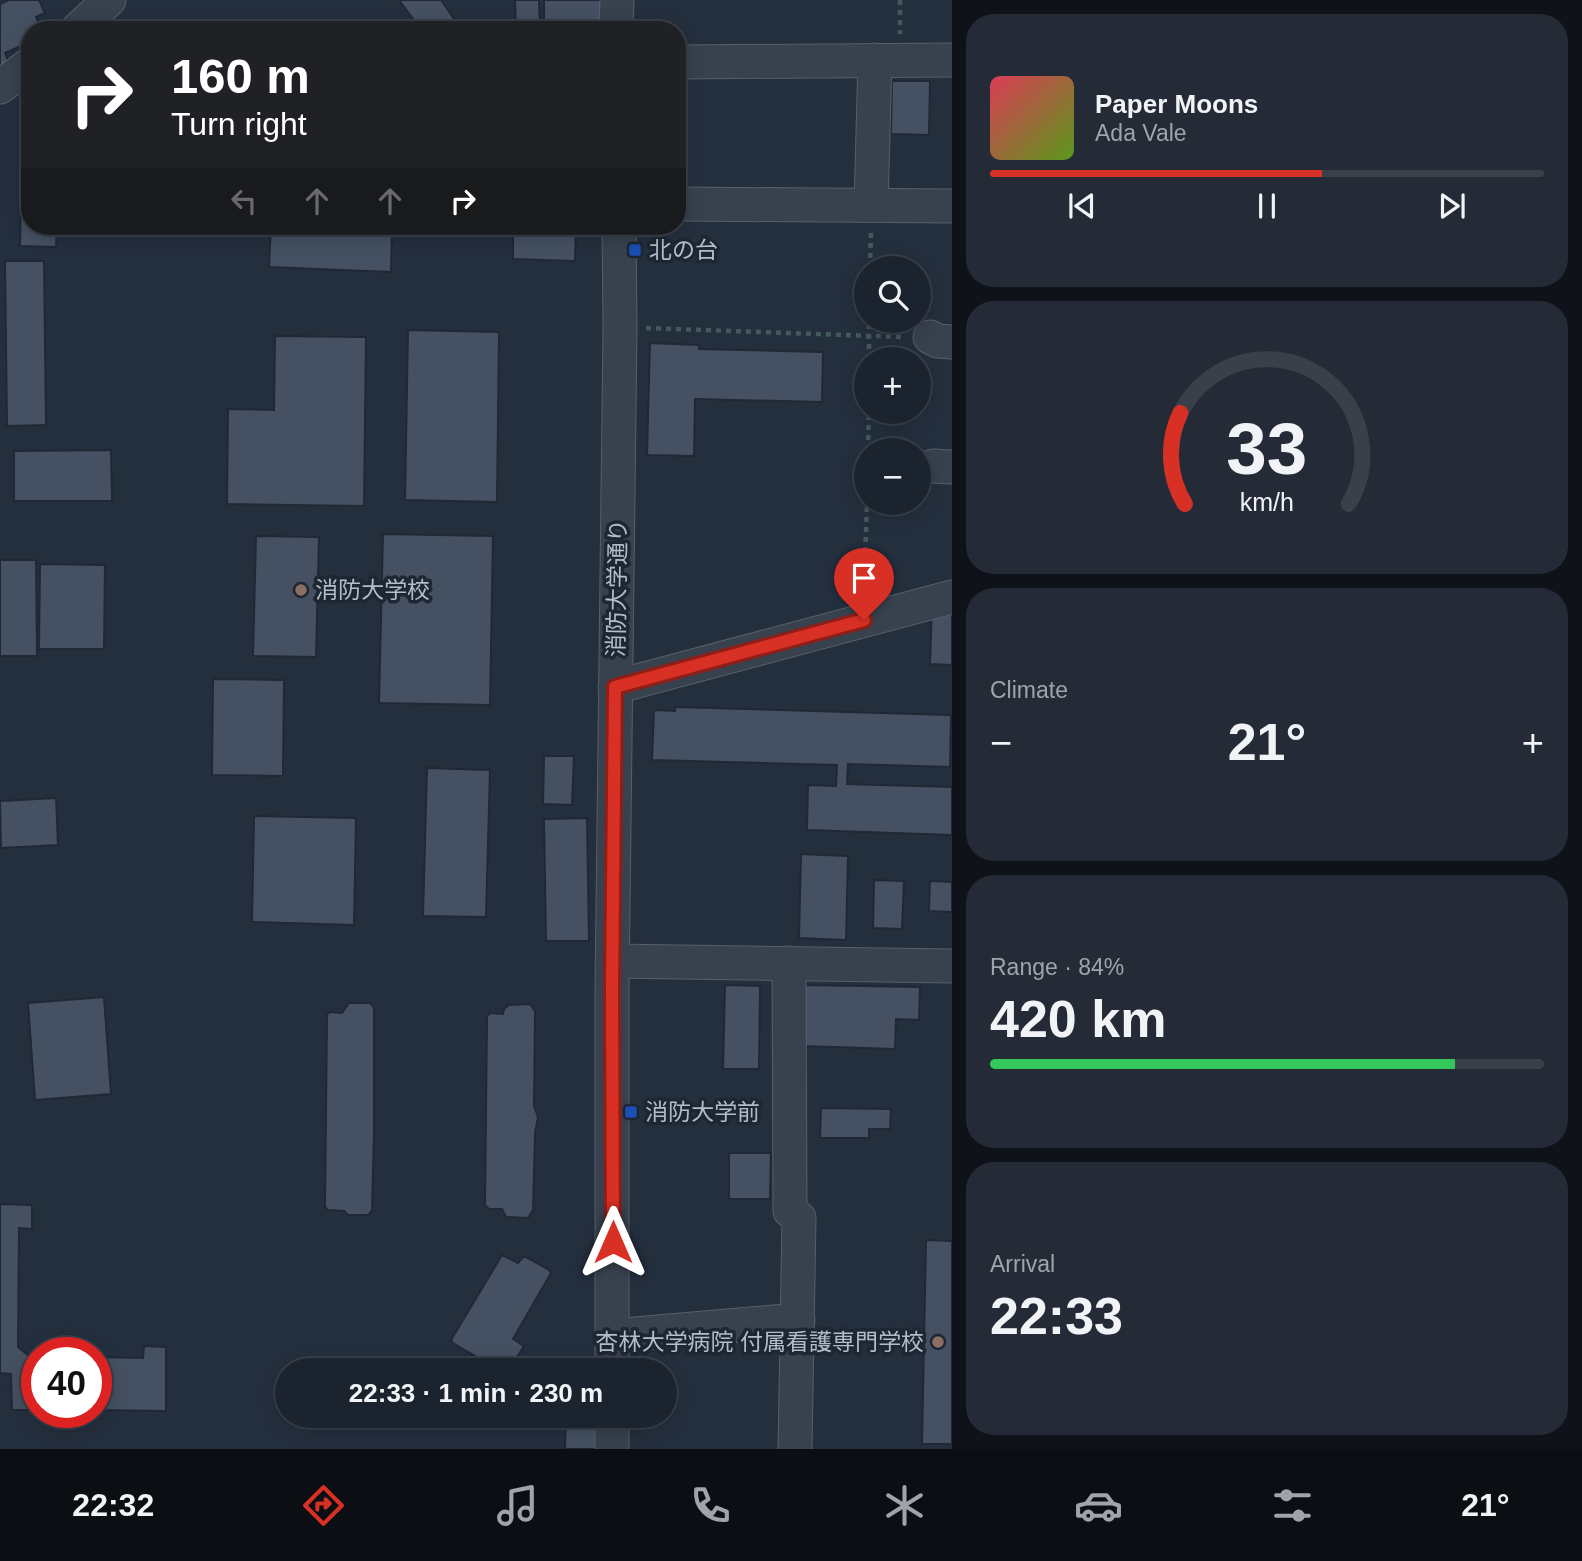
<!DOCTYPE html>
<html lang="en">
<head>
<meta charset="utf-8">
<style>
	:root { --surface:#1b232e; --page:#242b36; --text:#f1f3f6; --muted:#a0a4aa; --line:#39404a; --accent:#d93025 }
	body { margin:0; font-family:Helvetica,"Noto Sans JP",sans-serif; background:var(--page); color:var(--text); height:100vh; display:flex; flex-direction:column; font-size:26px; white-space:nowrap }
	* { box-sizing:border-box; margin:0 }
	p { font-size:23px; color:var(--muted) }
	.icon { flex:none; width:38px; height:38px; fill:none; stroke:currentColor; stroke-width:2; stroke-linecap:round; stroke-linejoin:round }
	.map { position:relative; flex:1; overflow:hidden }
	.panel { display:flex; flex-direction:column; gap:14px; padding:14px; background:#0f1319; width:630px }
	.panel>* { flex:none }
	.banner { position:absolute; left:21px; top:21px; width:665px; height:214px; border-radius:28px; box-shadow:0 4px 18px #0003,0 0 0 2px var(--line); background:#202124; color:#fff; overflow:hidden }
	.tools { position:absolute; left:854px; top:256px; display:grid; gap:14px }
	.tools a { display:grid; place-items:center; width:77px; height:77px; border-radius:50%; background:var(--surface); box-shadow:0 4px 18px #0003,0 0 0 2px var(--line); font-size:35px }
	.speed { position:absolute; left:21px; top:1337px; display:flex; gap:14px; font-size:35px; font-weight:700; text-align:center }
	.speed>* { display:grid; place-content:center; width:91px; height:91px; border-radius:50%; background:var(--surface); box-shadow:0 4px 18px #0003,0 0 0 2px var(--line); line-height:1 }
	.speed .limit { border:10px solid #d22; background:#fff; color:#111 }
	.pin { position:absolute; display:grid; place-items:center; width:60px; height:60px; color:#fff; margin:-72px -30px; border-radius:50% 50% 50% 0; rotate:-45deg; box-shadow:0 0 7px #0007 }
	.pin .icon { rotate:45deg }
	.me { position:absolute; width:77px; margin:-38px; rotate:0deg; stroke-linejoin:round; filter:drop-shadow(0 0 5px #0008) }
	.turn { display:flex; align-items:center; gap:24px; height:147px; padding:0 35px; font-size:32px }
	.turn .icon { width:91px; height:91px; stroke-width:2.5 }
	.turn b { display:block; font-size:49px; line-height:60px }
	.lanes { display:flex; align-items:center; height:66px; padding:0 35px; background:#0003; justify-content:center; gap:35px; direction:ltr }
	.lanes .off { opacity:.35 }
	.big { font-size:52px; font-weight:600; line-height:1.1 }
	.panel .widget { flex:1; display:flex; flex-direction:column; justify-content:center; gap:10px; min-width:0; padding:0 24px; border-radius:28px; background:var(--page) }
	.panel .dial { align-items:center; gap:0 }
	.dial svg { height:182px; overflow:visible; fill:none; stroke:var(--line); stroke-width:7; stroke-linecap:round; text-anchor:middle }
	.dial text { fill:var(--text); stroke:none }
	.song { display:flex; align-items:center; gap:21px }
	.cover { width:84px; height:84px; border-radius:10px; background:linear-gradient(135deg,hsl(350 70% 55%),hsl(90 70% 35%)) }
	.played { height:7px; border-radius:4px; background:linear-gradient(90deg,var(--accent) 60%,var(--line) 60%) }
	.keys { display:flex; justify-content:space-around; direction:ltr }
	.heat { display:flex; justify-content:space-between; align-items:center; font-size:38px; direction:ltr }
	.charge { height:10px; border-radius:5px; background:linear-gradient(90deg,#34c759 84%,var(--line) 0) }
	.trip { position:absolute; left:275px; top:1358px; width:402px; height:70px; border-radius:35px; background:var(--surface); box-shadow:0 4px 18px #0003,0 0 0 2px var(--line); font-weight:600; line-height:70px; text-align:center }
	.dock { display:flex; height:112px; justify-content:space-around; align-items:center; background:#0b0e12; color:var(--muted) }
	.dock .icon { width:49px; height:49px }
	.dock .current { color:var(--accent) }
	.dock b { font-size:32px; color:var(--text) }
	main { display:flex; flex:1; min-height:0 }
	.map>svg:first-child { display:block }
	.building { fill:#455162; stroke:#1f2835; stroke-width:2 }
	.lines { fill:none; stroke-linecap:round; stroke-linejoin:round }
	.minor-casing { stroke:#565f6c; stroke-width:35 }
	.path { stroke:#44595c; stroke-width:4.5; stroke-dasharray:5 5; stroke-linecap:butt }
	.minor { stroke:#38414e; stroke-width:33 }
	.route-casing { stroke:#8d1f18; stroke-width:18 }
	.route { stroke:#d93025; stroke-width:12 }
	.transit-dot { fill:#1a4fb4; stroke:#1d2633; stroke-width:2.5 }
	.education-dot { fill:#8d6e63; stroke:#1d2633; stroke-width:2.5 }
	.labels { text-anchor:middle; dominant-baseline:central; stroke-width:7; stroke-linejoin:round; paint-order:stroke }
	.poi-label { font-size:23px; fill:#b4bcc9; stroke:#1d2633; text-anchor:start }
	.street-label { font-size:23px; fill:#b4bcc9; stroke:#1d2633 }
</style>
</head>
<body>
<main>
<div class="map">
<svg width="952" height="1449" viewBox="0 0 952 1449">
	<rect width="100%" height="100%" fill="#242f3e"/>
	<g class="building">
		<polygon points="9,0 39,0 45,13 36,17 42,30 30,30 30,42 5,53 9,63 0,66 0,4"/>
		<polygon points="399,0 441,0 459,26 454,30 421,30"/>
		<polygon points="515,0 539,0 540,30 516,30"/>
		<polygon points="544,0 602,0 602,22 577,22 577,30 544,30"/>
		<polygon points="892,81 930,81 929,135 891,134"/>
		<polygon points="21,189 30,190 30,226 57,226 56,247 20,246"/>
		<polygon points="271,226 392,226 391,272 269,267"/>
		<polygon points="513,226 576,226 575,261 513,259"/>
		<polygon points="5,261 44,261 46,425 7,426"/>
		<polygon points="408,330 499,332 497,502 405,500"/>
		<polygon points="275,336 366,337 364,506 227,504 228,409 274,410"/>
		<polygon points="650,343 699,345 699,349 823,352 822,402 695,399 694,456 647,455"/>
		<polygon points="111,450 112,501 14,501 14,451"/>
		<polygon points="383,534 493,536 490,705 379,703"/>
		<polygon points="256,536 319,537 316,657 253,656"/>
		<polygon points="0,560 36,560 37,656 0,656"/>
		<polygon points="40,564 105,565 104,649 39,649"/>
		<polygon points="932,605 952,606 952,665 930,664"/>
		<polygon points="213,679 284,680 283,776 212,775"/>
		<polygon points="675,707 951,715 950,767 848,764 847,784 952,787 952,835 807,830 808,785 836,786 837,765 652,760 654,710 675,711"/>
		<polygon points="544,756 574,756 572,805 543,804"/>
		<polygon points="427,768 490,770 486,917 423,916"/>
		<polygon points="56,798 58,845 1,848 0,801"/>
		<polygon points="254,816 356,818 354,925 252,922"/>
		<polygon points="587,818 589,941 546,941 544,819"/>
		<polygon points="801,854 848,856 846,940 799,938"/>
		<polygon points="874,880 904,881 902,929 873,928"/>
		<polygon points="930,881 952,882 952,912 929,911"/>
		<polygon points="725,985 760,986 759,1069 723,1069"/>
		<polygon points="803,985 920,987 919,1020 896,1019 895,1049 801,1046"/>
		<polygon points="104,997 111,1094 35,1100 28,1003"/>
		<polygon points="349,1003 370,1003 374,1008 374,1131 372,1210 368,1215 348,1215 344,1211 328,1210 325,1207 327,1015 329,1012 342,1013"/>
		<polygon points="530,1004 535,1011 534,1106 538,1117 535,1133 533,1210 528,1218 506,1217 502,1209 489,1209 485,1205 487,1017 490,1013 503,1014 504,1009 509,1005"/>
		<polygon points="821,1108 891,1109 890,1129 869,1129 869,1138 820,1138"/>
		<polygon points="729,1153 771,1153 770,1199 729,1199"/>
		<polygon points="0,1204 32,1205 32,1229 19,1228 18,1347 29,1356 37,1356 37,1410 12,1410 11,1374 0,1373"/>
		<polygon points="926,1240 952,1241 952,1444 922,1444"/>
		<polygon points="502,1255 518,1263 524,1256 549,1270 551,1273 513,1339 524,1346 509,1370 499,1370 453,1343 451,1340"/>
		<polygon points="144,1346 166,1347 166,1411 96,1410 96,1357 143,1358"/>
		<polygon points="566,1416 598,1416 597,1449 565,1449"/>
	</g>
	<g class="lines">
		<g class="minor-casing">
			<g id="minor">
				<polyline points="77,30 109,0"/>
				<polyline points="616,30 617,0"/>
				<polyline points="677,62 952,60"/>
				<polyline points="0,87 30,64"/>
				<polyline points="677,204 952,206"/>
				<polyline points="871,205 875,60"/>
				<polyline points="930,337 938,341 952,342"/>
				<polyline points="933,466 952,467"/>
				<polyline points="615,687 952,597"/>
				<polyline points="612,961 952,966"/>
				<polyline points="789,963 790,1211 799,1218 795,1449"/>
				<polyline points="612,1336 798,1320"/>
				<polyline points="612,1370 612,990 620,327 619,226"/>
				<polyline points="612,1449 612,1416"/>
			</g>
		</g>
		<g class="path">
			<polyline points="900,0 900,34"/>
			<polyline points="870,268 871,230"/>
			<polyline points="646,328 903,337"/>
			<polyline points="869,359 869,320"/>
			<polyline points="868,450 869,411"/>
			<polyline points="864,592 867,502"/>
		</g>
		<use href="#minor" class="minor"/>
	</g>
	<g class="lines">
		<g class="route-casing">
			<polyline id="route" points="613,1242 612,990 615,687 864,620"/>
		</g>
		<use href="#route" class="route"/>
	</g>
	<g class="transit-dot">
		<rect x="628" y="243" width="14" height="14" rx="3.5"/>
		<rect x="624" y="1105" width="14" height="14" rx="3.5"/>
	</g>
	<g class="education-dot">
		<circle cx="301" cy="590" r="7"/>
		<circle cx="938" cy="1342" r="7"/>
	</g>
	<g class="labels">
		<g class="poi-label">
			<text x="649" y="250">北の台</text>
			<text x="315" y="590">消防大学校</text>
			<text x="645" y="1112">消防大学前</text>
			<text x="924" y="1342" text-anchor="end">杏林大学病院 付属看護専門学校</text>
		</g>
		<g class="street-label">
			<text transform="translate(617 588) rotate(-89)">消防大学通り</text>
		</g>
	</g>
</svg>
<div class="tools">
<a><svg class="icon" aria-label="search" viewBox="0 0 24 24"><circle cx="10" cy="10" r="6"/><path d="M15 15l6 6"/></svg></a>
<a>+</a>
<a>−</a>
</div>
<div class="speed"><div class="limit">40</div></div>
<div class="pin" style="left:864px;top:620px;background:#d93025"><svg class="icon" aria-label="arrive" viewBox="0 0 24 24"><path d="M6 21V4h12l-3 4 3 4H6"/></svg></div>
<svg class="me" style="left:613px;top:1242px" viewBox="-20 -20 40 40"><path d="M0-17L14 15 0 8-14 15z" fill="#d93025" stroke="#fff" stroke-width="4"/></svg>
<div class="trip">22:33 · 1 min · 230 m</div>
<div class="banner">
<div class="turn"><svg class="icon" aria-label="right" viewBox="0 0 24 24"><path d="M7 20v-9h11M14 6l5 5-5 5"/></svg><div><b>160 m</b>Turn right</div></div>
<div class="lanes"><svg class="icon off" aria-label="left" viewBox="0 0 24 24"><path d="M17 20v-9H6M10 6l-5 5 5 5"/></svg><svg class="icon off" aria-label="ahead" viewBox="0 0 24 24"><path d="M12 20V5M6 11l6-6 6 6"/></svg><svg class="icon off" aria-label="ahead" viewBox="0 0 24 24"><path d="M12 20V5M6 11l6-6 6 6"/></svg><svg class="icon" aria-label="right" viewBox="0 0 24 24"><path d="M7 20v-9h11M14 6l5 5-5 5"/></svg></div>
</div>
</div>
<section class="panel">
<div class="widget">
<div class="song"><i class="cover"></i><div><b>Paper Moons</b><p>Ada Vale</p></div></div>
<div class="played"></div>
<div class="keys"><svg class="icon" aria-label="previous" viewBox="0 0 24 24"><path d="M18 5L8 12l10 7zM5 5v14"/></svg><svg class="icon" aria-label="pause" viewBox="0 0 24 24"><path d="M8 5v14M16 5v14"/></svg><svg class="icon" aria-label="next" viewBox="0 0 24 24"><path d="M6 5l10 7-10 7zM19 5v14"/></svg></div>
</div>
<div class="widget dial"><svg viewBox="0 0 100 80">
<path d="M14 69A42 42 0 1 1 86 69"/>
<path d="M14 69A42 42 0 0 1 12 29" stroke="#d93025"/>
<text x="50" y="56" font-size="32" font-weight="700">33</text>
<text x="50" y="72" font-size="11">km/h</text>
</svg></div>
<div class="widget"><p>Climate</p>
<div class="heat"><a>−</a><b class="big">21°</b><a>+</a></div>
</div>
<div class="widget"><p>Range · 84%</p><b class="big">420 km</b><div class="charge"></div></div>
<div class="widget"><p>Arrival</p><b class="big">22:33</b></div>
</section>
</main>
<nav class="dock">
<b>22:32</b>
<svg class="icon current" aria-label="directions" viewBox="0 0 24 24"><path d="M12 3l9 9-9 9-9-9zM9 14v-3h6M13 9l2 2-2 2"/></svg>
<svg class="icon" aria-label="music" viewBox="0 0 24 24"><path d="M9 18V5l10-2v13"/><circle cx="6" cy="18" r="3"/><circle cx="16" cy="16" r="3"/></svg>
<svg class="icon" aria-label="phone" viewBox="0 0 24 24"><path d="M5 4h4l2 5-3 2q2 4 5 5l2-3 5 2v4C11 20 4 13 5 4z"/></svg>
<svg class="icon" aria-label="climate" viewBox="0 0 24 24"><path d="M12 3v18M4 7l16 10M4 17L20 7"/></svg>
<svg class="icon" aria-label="car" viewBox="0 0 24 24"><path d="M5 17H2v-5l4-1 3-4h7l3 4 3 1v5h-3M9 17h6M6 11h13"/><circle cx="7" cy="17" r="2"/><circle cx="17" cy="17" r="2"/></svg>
<svg class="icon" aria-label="filters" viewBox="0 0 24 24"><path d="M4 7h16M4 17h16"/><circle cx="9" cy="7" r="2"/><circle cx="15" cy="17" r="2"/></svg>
<b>21°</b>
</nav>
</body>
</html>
